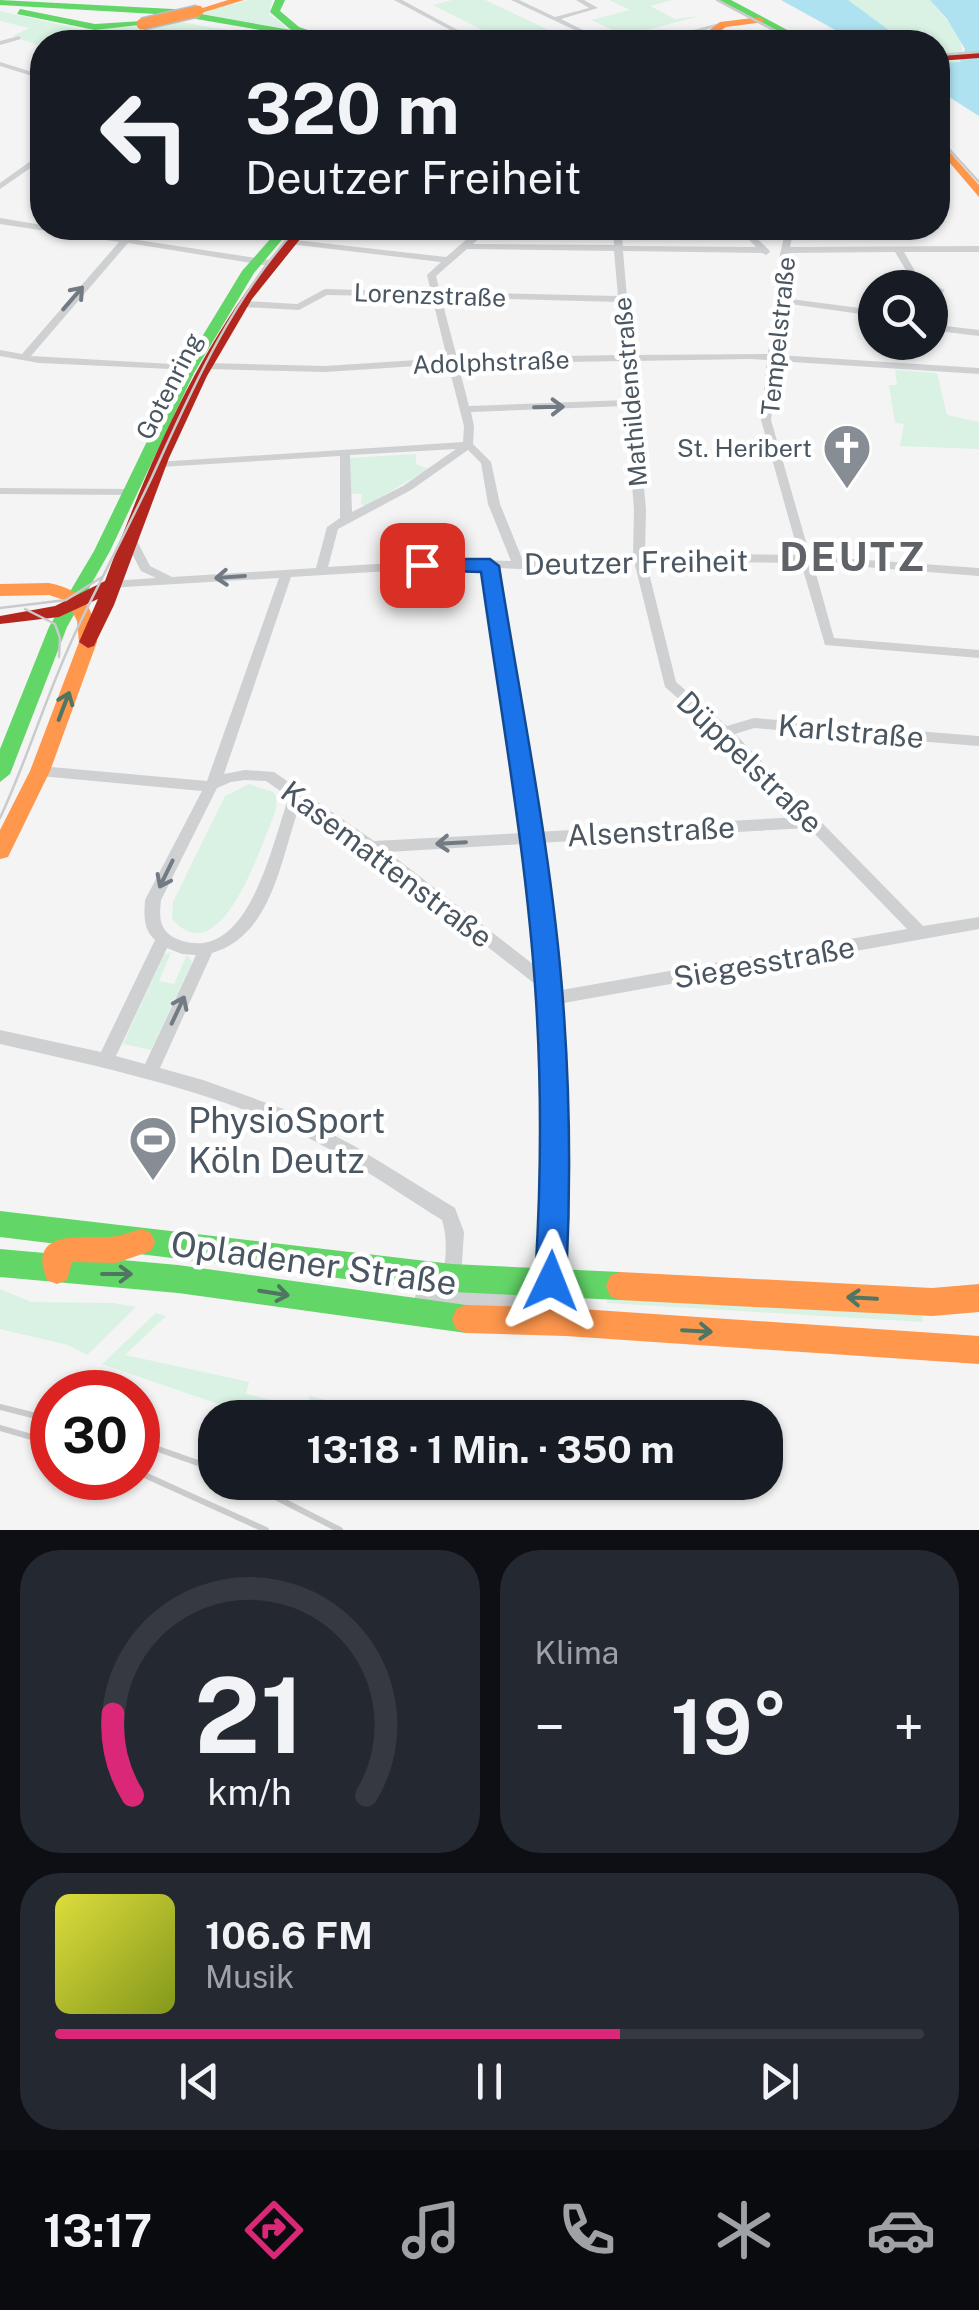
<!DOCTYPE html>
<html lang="de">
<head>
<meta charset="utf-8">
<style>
	:root { --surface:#171b24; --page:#242831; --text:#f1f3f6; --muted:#9ea1a6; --line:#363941; --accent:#db2777 }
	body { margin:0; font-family:"Public Sans",sans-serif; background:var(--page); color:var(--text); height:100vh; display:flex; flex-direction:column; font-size:38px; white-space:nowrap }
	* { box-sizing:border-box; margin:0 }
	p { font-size:32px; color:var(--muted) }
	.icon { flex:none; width:55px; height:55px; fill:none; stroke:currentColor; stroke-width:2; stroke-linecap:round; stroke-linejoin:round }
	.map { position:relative; height:1530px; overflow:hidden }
	.side { display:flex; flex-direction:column; gap:20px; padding:20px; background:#0d0f14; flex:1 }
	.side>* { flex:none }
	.guide { position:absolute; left:30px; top:30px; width:920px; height:210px; border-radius:40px; box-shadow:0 2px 8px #0004; background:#171b24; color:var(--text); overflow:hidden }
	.fabs { position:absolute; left:858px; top:270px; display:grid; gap:20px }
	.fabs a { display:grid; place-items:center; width:90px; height:90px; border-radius:50%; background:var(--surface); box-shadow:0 2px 8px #0004; font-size:50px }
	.speed { position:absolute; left:30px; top:1370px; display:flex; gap:20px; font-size:50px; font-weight:700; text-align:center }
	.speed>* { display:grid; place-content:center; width:130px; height:130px; border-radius:50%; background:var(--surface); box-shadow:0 2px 8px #0004; line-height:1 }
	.speed .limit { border:15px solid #d22; background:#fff; color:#111 }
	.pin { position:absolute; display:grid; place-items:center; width:85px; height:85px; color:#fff; margin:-42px; border-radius:20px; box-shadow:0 5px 15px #0006 }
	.me { position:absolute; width:110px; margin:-55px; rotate:2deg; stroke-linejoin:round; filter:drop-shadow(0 0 8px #0008) }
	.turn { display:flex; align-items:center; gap:35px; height:210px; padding:0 50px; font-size:45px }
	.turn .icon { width:130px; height:130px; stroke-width:2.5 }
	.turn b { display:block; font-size:70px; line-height:85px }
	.big { font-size:75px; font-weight:700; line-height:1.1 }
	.side .widget { flex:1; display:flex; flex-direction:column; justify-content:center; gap:15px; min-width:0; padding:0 35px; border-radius:40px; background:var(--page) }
	.side .dial { align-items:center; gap:0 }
	.dial svg { height:260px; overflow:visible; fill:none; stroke:var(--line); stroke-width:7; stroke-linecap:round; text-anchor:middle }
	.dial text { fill:var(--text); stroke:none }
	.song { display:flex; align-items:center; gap:30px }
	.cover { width:120px; height:120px; border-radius:15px; background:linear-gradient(135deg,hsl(60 70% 55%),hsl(70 70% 35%)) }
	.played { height:10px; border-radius:5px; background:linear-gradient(90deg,var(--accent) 65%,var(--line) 65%) }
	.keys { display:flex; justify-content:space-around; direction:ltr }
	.heat { display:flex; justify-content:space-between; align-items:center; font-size:55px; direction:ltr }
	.side .tiles { flex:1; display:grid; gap:20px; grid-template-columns:1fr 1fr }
	.widget:last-child { grid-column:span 2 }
	.trip { position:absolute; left:198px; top:1400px; width:585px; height:100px; border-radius:40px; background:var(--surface); box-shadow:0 2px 8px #0004; font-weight:700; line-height:100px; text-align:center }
	.dock { display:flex; height:160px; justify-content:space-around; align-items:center; background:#090b0e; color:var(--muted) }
	.dock .icon { width:70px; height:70px }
	.dock .current { color:var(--accent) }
	.dock b { font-size:45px; color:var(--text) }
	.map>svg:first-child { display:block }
	.green { fill:#d9f2e3 }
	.water { fill:#aee2f0 }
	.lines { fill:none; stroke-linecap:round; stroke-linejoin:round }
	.street { fill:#ced0d2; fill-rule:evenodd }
	.fast { fill:#63d668; fill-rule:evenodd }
	.slow { fill:#ff974d; fill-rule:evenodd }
	.jam { fill:#b3261e; fill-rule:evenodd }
	.tram { stroke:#c9cacc; stroke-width:2.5 }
	.rail { stroke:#c9cacc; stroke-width:6 }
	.slow-bridge-casing { stroke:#b9bec3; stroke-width:14; stroke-linecap:butt }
	.slow-bridge { stroke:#ff974d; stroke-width:11 }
	.oneway { stroke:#727b83 }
	.oneway2 { stroke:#507663 }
	.route { fill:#1a73e8; stroke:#114b97; stroke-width:2.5 }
	.labels { text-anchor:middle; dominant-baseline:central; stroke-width:9; stroke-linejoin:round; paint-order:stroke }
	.far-street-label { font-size:25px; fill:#4a5661; stroke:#fff }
	.far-poi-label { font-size:25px; fill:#4a5661; stroke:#fff; text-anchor:end }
	.street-label { font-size:30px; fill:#4a5661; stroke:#fff }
	.near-poi-label { font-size:35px; fill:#4a5661; stroke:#fff; text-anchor:start }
	.near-street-label { font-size:35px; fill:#4a5661; stroke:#fff }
	.district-label { font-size:40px; font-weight:bold; letter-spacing:2.5px; fill:#5f6368; stroke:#fff }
</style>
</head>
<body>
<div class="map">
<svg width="979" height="1530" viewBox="0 0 979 1530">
	<rect width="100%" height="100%" fill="#f4f4f4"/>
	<g class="green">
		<polygon points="249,0 272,0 269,14 288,29 196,13"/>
		<polygon points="452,0 485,0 574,42 519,42 520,40 496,37 433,5"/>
		<polygon points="609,0 672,0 650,6 675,19 699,16 625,36 591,20 630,10"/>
		<polygon points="848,0 930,0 959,35 964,58 956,64 938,63 938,42 905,42"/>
		<polygon points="0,11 79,29 170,20 297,42 154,42 127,36 107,42 42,42 42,47 13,36 29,28 0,21"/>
		<polygon points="895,370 937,373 947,415 979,422 979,449 900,446 904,424 895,423 889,385 897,385"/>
		<polygon points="416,454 416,464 428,469 366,506 361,504 362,494 351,494 350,458"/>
		<path d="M249 784 273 792 277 798 275 813C261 843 222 976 172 919L173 902 225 796Z"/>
		<polygon points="171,952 159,981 174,984 187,955 192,962 151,1050 123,1044 164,955"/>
		<polygon points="0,1289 31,1302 113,1303 136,1307 87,1355 68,1345 0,1329"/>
		<polygon points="607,1293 921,1311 923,1322 607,1303"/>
		<polygon points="156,1313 166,1316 125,1355 249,1382 246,1394 306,1408 310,1396 350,1406 348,1417 256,1417 102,1364"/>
	</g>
	<g class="water">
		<polygon points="781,0 848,0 905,42 857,42"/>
		<polygon points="930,0 979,0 979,116 938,90 938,63 960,62 965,49 947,19"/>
	</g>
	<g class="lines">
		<g class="street">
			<polygon points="394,0 402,0 480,42 473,42"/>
			<polygon points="511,0 519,0 555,17 589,8 576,0 584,0 598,8 561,19 607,42 600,42"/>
			<polygon points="723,22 725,25 658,42 649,42"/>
			<polygon points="125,35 127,38 117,42 109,42"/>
			<polygon points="19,36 21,39 0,45 0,41"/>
			<polygon points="0,62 42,75 42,79 0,66"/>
			<polygon points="39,155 42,155 42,160 0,189 0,183"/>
			<polygon points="0,218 42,225 42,228 58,228 270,260 274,263 270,266 128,243 31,356 190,365 195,368 193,370 39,363 0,356 0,350 22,354 119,242 0,224"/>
			<path d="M480 228H498L486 232 473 244 614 245 613 228H621L623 246 756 247 738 228H746L769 250 770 252 766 255 762 253 623 251 632 355 768 354 778 263 786 228H794L790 247 979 246V252H904L916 273 944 290 935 314 930 317V302L934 291 910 277 895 252 789 253 783 298 875 310V316L783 303 778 355 979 368V374L777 361 771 420 810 556 979 568V576L813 563 834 638 979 650V658L825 645 801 563 646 561 676 682 727 726 754 718 979 736V746L754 728 735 734 923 926 979 917V929L558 1004C567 1097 563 1189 560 1281 556 1292 546 1302 535 1306L423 1310 416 1308 414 1301 416 1294 438 1286C447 1268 448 1239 442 1220 389 1187 332 1146 275 1122 187 1085 93 1065 0 1044V1030L101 1052 155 940C143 929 144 915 145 900L202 791 40 776 33 771 35 767 40 766 207 781 279 578 108 588 106 585 108 582 112 581 156 578 141 571 124 538 126 535H134L150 566 172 577 316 568 327 527 340 518V456L161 467 157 466V462L463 442 464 426 448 364 325 372 209 369 204 366 209 363 325 366 447 358 432 297 327 295 299 310 243 307 238 304 243 301 297 304 325 289 431 292 427 275 441 262 289 244 286 243V239L446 257ZM467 249 614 251 618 296 440 292 436 276ZM441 297 618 302 622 355 457 358ZM749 359 767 360 761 420 799 555 645 553 646 510 633 361ZM623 361 626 400 469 406 458 364ZM626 406 634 510 633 554 523 561 500 504 491 462 473 444 474 426 471 412ZM456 449 403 486 352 512 350 455ZM468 450 481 463 488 504 511 561 456 559 328 567 338 529 411 490ZM634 561 665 687 720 735 799 817 536 832 496 568 519 569ZM456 567 484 568 522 833 374 841 274 772 245 770 224 774 291 577ZM245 780 266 781 289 797C272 842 249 968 177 939 159 931 159 917 161 900L217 788 231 782ZM300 805 366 851 540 988C550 1084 546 1180 542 1277L531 1288 456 1290 461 1278 464 1232 455 1208 356 1147 289 1111 203 1080 160 1068 212 953C273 936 281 856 300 805ZM809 828 907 929 556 991 537 843ZM523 844 538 968 388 852ZM167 948 182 954 196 955 145 1064 116 1056Z"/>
			<polygon points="930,324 979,330 979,336 930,330"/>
			<polygon points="0,488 130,489 136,492 130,495 0,494"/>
		</g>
		<g class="fast">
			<polygon points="0,0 173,9 291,30 270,12 275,0 285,0 280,11 299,27 344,42 330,42 173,15 0,5"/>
			<polygon points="719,0 731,0 810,42 799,42"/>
			<polygon points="20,9 95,24 142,21 147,24 95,30 17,14"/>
			<polygon points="280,228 292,228 254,273 194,373 110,551 67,627 10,774 0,782 0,749 49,627 94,551 180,373 242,271"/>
			<polygon points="0,1211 452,1264 620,1272 630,1276 634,1286 630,1296 620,1300 452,1292 0,1237"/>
			<polygon points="0,1249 178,1265 466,1305 476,1309 480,1319 476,1329 466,1333 178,1293 0,1277"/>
		</g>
		<g class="slow">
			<polygon points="228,0 244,0 198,14 193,11"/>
			<polygon points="761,17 764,22 726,27 705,42 694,42 720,22"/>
			<polygon points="938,139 979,185 979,197 938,149"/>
			<path d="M49 583C85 590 94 608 97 642L50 771 8 857 0 859V830L30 771 79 642 77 621 67 601 49 595 0 596V584Z"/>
			<path d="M142 1229 151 1233 155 1242 151 1251 116 1263 72 1262 67 1280 57 1284 47 1280C24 1224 92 1241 118 1236 126 1234 134 1231 142 1229Z"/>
			<polygon points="620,1272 932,1288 979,1284 979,1312 932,1316 620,1300 610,1296 606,1286 610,1276"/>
			<polygon points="466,1305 566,1308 979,1336 979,1364 566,1336 466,1333 456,1329 452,1319 456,1309"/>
		</g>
		<g class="jam">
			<polygon points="979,52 979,58 938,61 938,55"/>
			<path d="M297 228H309L252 299 207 376 169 458 114 605 94 646 88 648 79 642 98 599 59 617 0 624V616L55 606 105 581C152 454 205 330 297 228Z"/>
		</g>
		<g class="tram">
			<polyline points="717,0 796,42"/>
			<polyline points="938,55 979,52"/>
			<polyline points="938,137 979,182"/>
			<polyline points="0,608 66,600 102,577"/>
			<polyline points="25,609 55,624 60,638 59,657"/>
			<path d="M0 818C29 756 48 689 78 627 102 577 128 528 152 477 192 389 231 300 297 228"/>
		</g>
		<g class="rail">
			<polyline points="0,1407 52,1420"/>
			<polyline points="0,1428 52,1443"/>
			<polyline points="138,1442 215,1469"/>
			<polyline points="138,1472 266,1530"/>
			<polyline points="246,1482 340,1530"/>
		</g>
		<g class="slow-bridge-casing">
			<polyline id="slow-bridge" points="142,24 198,11"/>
		</g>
		<use href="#slow-bridge" class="slow-bridge"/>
	</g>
	<defs><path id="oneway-shaft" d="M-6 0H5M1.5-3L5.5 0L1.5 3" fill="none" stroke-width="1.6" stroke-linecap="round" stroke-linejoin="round" transform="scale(2.5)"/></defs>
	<g class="oneway">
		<use href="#oneway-shaft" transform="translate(73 298) rotate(-49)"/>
		<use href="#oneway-shaft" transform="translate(549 407) rotate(-1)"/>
		<use href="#oneway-shaft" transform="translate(230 577) rotate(176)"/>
		<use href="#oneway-shaft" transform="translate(451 843) rotate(177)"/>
		<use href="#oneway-shaft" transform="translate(166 874) rotate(116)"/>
		<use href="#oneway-shaft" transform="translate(178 1010) rotate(-65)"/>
	</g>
	<g class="oneway2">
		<use href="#oneway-shaft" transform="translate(64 706) rotate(-69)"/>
		<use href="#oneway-shaft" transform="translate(117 1274)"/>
		<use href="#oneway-shaft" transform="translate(274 1293) rotate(9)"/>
		<use href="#oneway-shaft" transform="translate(862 1298) rotate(-177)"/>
		<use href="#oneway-shaft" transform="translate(697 1331) rotate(3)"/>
	</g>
	<path class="route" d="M422 559H490L499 566C522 710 552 855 563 1001 570 1094 571 1187 566 1281L562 1292 551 1296 540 1292 535 1281C541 1187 542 1094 536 1000 527 857 501 714 481 572L415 570 412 565Z"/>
	<defs>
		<g id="church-pin" transform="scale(2.5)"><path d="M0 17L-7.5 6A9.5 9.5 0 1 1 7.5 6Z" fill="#868d94" stroke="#fff"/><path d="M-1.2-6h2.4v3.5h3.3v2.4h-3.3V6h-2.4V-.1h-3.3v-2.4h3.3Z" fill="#fff"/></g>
		<g id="stadium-pin" transform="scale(2.5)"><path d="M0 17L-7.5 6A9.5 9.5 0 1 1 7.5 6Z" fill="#868d94" stroke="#fff"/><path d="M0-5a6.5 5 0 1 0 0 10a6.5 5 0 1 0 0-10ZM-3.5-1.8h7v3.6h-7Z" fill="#fff"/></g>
	</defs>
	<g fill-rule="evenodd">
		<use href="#church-pin" x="847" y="448"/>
		<use href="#stadium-pin" x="153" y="1140"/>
	</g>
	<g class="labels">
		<g class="far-street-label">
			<text transform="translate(430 295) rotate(2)">Lorenzstraße</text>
			<text transform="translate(778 336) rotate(-84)">Tempelstraße</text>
			<text transform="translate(491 362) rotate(-2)">Adolphstraße</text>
			<text transform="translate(169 386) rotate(-63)">Gotenring</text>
			<text transform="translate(630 392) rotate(-95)">Mathildenstraße</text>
		</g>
		<g class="far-poi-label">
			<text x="812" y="448">St. Heribert</text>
		</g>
		<g class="street-label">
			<text transform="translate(636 562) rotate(-1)">Deutzer Freiheit</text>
			<text transform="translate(851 731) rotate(5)">Karlstraße</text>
			<text transform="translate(750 762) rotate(44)">Düppelstraße</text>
			<text transform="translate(651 831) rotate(-3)">Alsenstraße</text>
			<text transform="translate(387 864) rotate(37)">Kasemattenstraße</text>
			<text transform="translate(764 962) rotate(-10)">Siegesstraße</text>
		</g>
		<g class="near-poi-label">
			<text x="188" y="1120">PhysioSport<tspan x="188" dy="40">Köln Deutz</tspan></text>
		</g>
		<g class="near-street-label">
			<text transform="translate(314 1263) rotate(8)">Opladener Straße</text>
		</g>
		<g class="district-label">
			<text x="853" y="556">DEUTZ</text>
		</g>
	</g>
</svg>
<div class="fabs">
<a><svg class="icon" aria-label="search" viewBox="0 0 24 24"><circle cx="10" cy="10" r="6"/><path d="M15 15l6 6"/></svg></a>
</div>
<div class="speed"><div class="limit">30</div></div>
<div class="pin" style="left:422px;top:565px;background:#d93025"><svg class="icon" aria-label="arrive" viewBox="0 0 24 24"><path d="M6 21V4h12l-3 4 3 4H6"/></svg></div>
<svg class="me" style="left:551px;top:1281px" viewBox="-20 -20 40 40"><path d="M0-17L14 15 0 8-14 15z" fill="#1a73e8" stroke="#fff" stroke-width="4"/></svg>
<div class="trip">13:18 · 1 Min. · 350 m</div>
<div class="guide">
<div class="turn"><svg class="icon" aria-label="left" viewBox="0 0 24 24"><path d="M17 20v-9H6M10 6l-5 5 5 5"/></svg><div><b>320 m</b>Deutzer Freiheit</div></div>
</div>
</div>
<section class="side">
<div class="tiles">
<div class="widget dial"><svg viewBox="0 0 100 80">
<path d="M14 69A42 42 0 1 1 86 69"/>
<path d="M14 69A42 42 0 0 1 8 44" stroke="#db2777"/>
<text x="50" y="56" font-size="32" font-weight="700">21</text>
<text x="50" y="72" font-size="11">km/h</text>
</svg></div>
<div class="widget"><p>Klima</p>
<div class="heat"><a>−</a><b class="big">19°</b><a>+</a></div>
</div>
<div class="widget">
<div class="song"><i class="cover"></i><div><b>106.6 FM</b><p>Musik</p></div></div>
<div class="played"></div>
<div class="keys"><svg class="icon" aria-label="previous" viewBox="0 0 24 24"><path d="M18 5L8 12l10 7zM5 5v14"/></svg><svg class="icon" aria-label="pause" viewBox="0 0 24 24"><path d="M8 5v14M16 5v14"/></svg><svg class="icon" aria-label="next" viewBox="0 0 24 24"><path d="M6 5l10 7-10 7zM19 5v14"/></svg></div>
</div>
</div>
</section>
<nav class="dock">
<b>13:17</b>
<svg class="icon current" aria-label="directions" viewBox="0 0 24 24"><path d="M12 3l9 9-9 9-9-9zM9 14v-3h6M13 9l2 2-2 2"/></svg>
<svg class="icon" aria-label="music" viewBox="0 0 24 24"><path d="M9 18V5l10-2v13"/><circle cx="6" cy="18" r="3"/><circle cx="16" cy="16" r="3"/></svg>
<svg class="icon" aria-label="phone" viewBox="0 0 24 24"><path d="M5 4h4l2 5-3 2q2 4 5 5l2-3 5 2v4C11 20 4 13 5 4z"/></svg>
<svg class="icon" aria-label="climate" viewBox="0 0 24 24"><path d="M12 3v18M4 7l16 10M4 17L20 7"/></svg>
<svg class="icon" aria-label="car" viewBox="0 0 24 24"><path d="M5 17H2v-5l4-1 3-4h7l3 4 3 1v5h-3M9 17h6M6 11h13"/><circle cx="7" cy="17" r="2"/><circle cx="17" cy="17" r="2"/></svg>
</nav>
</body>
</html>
